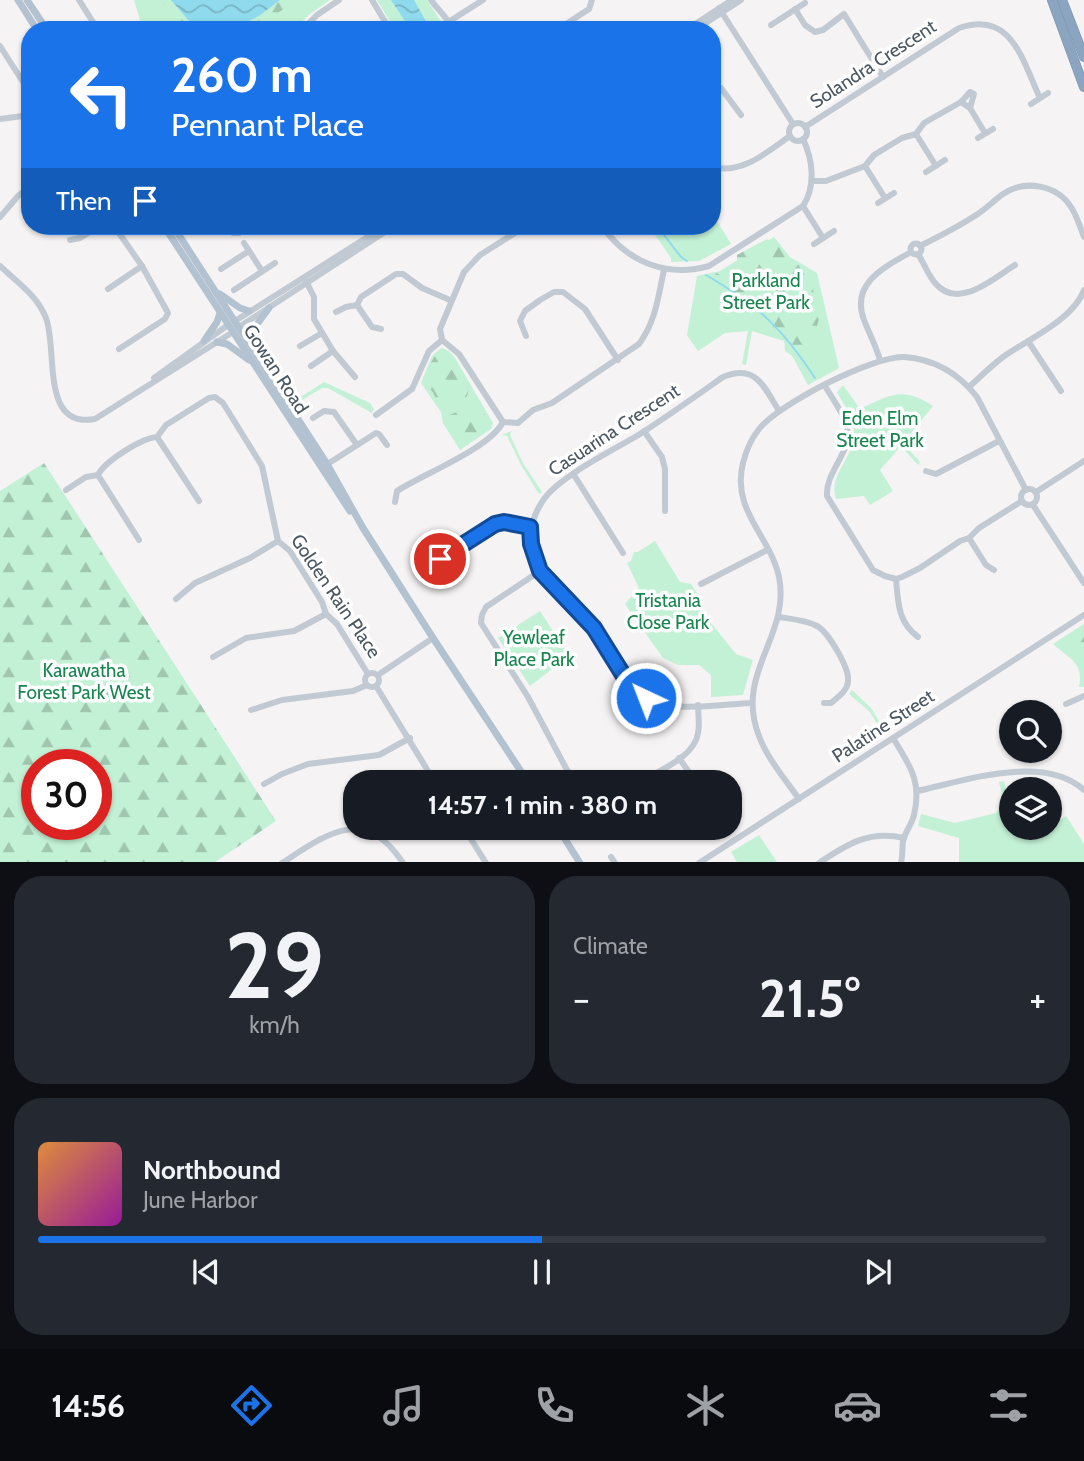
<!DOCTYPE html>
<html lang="en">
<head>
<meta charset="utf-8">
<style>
	:root { --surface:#171b24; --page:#242831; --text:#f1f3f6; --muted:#9ea1a6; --line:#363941; --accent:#1a73e8 }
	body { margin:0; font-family:Cabin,sans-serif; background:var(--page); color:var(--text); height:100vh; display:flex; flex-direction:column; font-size:26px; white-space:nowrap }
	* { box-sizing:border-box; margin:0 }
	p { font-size:23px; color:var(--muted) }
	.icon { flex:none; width:38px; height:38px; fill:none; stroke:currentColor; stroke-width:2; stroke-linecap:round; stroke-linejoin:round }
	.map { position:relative; height:862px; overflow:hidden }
	.sheet { display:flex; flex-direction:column; gap:14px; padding:14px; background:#0d0f14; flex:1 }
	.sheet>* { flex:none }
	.guide { position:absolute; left:21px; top:21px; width:700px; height:214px; border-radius:28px; box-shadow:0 2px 5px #0004; background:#1a73e8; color:#fff; overflow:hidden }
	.tools { position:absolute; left:999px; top:700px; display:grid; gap:14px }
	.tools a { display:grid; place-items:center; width:63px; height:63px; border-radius:50%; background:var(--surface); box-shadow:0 2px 5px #0004; font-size:35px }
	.speed { position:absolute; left:21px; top:749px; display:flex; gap:14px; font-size:35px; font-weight:700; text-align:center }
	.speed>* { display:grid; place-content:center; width:91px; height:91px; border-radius:50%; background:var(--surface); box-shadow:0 2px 5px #0004; line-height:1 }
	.speed .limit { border:10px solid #d22; background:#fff; color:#111 }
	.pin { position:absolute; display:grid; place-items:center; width:60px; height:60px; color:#fff; margin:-30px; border:4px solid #fff; border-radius:50%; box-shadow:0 2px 7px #0007 }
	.me { position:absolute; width:77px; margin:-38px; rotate:317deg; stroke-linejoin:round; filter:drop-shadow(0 0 5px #0008) }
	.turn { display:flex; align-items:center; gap:24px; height:147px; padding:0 35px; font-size:32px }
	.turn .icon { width:91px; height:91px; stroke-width:2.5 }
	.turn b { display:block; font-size:49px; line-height:60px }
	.then { display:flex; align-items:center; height:66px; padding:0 35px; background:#0003; gap:14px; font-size:26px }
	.big { font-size:52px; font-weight:800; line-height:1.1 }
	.sheet .widget { flex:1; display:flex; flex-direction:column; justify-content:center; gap:10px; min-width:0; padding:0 24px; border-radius:28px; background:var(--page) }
	.sheet .dial { align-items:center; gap:0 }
	.dial b { font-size:91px; line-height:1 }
	.song { display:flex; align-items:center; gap:21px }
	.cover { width:84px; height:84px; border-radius:10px; background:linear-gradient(135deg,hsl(30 70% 55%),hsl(300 70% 35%)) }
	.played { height:7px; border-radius:4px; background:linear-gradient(90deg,var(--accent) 50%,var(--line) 50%) }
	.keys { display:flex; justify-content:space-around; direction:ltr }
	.heat { display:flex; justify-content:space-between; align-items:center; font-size:38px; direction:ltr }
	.sheet .tiles { flex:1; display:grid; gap:14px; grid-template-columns:1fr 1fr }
	.widget:last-child { grid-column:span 2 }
	.trip { position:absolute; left:343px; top:770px; width:399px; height:70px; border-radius:28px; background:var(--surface); box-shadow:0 2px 5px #0004; font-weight:800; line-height:70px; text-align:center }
	.tabs { display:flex; height:112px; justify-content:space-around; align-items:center; background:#090b0e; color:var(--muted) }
	.tabs .icon { width:49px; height:49px }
	.tabs .active { color:var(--accent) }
	.tabs b { font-size:32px; color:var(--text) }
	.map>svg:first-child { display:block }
	.green { fill:#c3f1d5 }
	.forest { fill:url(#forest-firs); fill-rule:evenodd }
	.water { fill:url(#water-waves) }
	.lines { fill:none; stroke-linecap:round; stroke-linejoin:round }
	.stream { stroke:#90daee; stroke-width:2 }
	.highway-casing { stroke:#7690ad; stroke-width:10 }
	.minor { stroke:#c1cad2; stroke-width:6 }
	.major { stroke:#b3c2d1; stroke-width:7 }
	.highway { stroke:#8ba5c1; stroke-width:9 }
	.route-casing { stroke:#114b97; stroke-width:18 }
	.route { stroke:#1a73e8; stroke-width:12 }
	.labels { text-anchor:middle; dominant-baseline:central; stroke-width:7; stroke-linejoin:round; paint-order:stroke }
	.street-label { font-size:19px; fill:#4a5661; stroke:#fff }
	.park-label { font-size:19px; fill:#17864f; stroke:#fff }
</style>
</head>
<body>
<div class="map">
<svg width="1084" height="863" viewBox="0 0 1084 863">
	<defs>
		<pattern id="forest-firs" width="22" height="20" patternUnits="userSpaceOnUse" patternTransform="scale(1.75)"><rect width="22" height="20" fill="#c3f1d5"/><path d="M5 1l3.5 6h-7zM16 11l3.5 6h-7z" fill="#a0c6b0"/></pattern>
		<pattern id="water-waves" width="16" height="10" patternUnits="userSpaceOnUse" patternTransform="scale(1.75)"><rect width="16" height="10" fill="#90daee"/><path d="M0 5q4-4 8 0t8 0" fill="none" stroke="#78b4c4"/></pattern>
	</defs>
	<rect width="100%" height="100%" fill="#f5f3f3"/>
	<g class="green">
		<polygon points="134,0 330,0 310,14 293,30 143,30"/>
		<polygon points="377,0 427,0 440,20 446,23 448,30 395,30"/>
		<polygon points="712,173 716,173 712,209 719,219 717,221 731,244 699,261 671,262 671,258 649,226 712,226"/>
		<polygon points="774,237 790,257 817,273 839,368 808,385 784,341 752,331 746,365 742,364 748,331 725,333 698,351 687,335 697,276 720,271"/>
		<polygon points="441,348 449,351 455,358 493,423 491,429 460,450 443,423 441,412 421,383 432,356"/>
		<polygon points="324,382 370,403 374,409 372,413 328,388 322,388 297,403 296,400"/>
		<path d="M843 385 860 409C890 395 902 386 933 406L903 443 920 462 918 465 901 446 880 470 893 491 870 505 864 496 836 499C828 473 855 458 854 432 854 418 843 404 837 392Z"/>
		<polygon points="512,431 510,435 523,463 542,492 539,494 521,465 507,436 502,435"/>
		<polygon points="655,541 680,582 691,584 697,593 696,596 711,623 736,654 753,660 743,695 711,697 711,675 699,665 678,665 663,658 625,604 639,588 627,563 631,561 634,552 638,552"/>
		<polygon points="540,611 569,656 530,686 498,638"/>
		<path d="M1084 624V687H1079C1084 663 1070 659 1053 644Z"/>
		<polygon points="852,690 871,708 886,732 884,734 869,711 849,694"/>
		<polygon points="1004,781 1011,809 1012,828 1024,828 1032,838 1066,816 1084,844 1084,862 959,862 959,838 918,826 921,814 955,823 996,813 1004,804 999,782"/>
		<polygon points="759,835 777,862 737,862 731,852"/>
	</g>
	<g class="forest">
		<polygon points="162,0 297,0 263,23 249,30 187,30 171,15"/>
		<path d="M767 239 779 247 787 260 803 267 812 277 814 297 821 312 817 326C790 325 796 307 780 294 773 288 770 289 763 280L749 281 737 268V255Z"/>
		<path d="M717 273 745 292 773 305 789 324 811 358 813 370 807 373 800 362 785 351 784 338 747 319 743 308C727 302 708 298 706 279Z"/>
		<path d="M439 351 446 352 470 386 467 396 460 403H452L445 410C436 404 437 398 432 391 428 386 426 389 425 382 424 374 433 357 439 351Z"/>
		<path d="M473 401 479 403 488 421 484 430 463 443C452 436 447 427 449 415L457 412 460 407 466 408Z"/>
		<path d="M44 463 276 821 215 862H0V491ZM37 765H96V824H37Z"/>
		<polygon points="1079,631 1084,631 1084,661 1080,659 1069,644 1072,637"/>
	</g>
	<g class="water">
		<polygon points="171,0 280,0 259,16 237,27 209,28 189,21"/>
		<polygon points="391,0 414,0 427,23 429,30 411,30"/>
	</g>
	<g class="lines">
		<g class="stream">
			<polyline points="657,226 681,257 687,261"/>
			<path d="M706 275C759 306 782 328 815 378"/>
		</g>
		<g class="highway-casing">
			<g id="highway">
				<polyline points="1052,0 1084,87"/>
				<polyline points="1062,0 1084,57"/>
			</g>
		</g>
		<g class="minor">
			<polyline points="79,0 98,30"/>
			<polyline points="372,0 390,30"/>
			<path d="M431 0C438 10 449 19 453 30"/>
			<polyline points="719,8 793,124"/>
			<polyline points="795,9 805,25 815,32 823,30 844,14 883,77"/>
			<polyline points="450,21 483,0"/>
			<polyline points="771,25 805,3"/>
			<polyline points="302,30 317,15 339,0"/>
			<polyline points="557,30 589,9 592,0"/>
			<polyline points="686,30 732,0"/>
			<polyline points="695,30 741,0"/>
			<polyline points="0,46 30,93"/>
			<polyline points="712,89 721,88 741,115"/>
			<polyline points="961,102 970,92 974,94 970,108"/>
			<polyline points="1031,104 1048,93"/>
			<polyline points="0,119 30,115"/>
			<circle cx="798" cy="132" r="9"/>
			<path d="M805 127 959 28C1012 10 1022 60 1040 98"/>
			<polyline points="916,134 936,166"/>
			<polyline points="978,138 993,129"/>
			<polyline points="865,166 885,198"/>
			<path d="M712 167C742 175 767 152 790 136"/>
			<polyline points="926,172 945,160"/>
			<polyline points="812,181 826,181 865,166 874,155 902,138 916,134 924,123 961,102 970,108 985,133"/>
			<polyline points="878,203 894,193"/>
			<polyline points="803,206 823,238"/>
			<polyline points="0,217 18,196 30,187"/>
			<polyline points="114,226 142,266 168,313 165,319 119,349"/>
			<polyline points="226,226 233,233 239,233 252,226"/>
			<path d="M526 226 480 255 464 272 440 329 442 340 459 354 503 422 518 423 533 410 552 403 639 344C656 321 658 297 664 270"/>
			<path d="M602 226C627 262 667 278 709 266L803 206C816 186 813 160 803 139"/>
			<polyline points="70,240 80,238 100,226"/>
			<polyline points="244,243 262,271"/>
			<circle cx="916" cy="249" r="5.5"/>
			<polyline points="814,244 834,231"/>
			<path d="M920 246C938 237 956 228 973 217 984 211 993 201 1003 194 1025 179 1057 185 1071 207 1077 216 1080 227 1084 237"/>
			<path d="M918 254C924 263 928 275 935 283 958 311 994 278 1015 265"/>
			<path d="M0 266C17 282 37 295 46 318 58 350 40 429 95 419L233 332"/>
			<polyline points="221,269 249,251"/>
			<polyline points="306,281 314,297 314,319 333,351 355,377"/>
			<polyline points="108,289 142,266"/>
			<polyline points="234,290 275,263"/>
			<polyline points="357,305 372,327 381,329"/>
			<polyline points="336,312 346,307 357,305 361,297 396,274 403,274 422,288 450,300"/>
			<polyline points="235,321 385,226"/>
			<polyline points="239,327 394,226"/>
			<polyline points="526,336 520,321 525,311 540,300 554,292 563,292 585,309 618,360"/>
			<polyline points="1028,341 1061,391"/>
			<polyline points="300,346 322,333"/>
			<path d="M880 360C876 346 869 333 864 320 850 283 885 267 911 252"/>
			<polyline points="311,366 333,351"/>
			<polyline points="154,378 228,325"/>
			<path d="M825 386C832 398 842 411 846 424 855 451 825 470 827 496L873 570 885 576 896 579 902 577 920 568 960 541 969 538 979 528 1022 501"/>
			<path d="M969 387C980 377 991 366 1003 357 1027 340 1074 319 1084 290"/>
			<polyline points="376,415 412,389 429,351 442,340"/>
			<polyline points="313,418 324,411 334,412 357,445"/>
			<polyline points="644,431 662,457 665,469 665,511"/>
			<polyline points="157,437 199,501"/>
			<polyline points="326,465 376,433 379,434 387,445"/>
			<polyline points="926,471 936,474 999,441"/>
			<polyline points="98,475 139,540"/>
			<polyline points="574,475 623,553"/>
			<circle cx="1029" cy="497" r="8"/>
			<path d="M66 490 86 477 98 475C105 461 142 438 157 437L166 425 209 398 215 397 223 403 262 466 278 541 290 551 322 602 326 614 337 624 368 674"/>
			<polyline points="1036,492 1084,461"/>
			<path d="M395 502 397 491C423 474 489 449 503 422"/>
			<polyline points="1033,505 1084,583"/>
			<polyline points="969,538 986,565 994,570"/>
			<polyline points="440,559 495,524 504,522 531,527"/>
			<polyline points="540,571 486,607 482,615 481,623 528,697 567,770 577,782"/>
			<path d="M896 579C898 603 898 622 918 637"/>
			<polyline points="701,584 767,550"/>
			<polyline points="176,599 195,583 250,558 278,541"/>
			<path d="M779 617C791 619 806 620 817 626 828 632 850 668 848 682 847 691 838 697 831 703H824"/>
			<polyline points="213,657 246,638 294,631 326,614"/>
			<circle cx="372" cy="680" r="7"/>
			<polyline points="378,675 433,638"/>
			<polyline points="376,686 428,771"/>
			<path d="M752 703C723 704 673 713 647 699 623 686 615 657 600 636 569 594 502 559 544 499 560 476 614 450 640 434 668 416 696 396 723 377 756 363 764 387 779 411"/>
			<polyline points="1066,704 1084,696"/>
			<polyline points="251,710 282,700 353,691 367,685"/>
			<path d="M893 738C910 766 922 781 914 815 912 824 905 832 903 841 902 848 903 855 901 863"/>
			<polyline points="679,758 696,782"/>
			<path d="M640 782C658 771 695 757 698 733 700 724 698 714 698 705"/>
			<polyline points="264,784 282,774 308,764 379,755 410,738"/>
			<path d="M917 791C964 781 1044 753 1084 790"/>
			<path d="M799 799C785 779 767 758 759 736 734 673 791 636 779 577 770 535 731 511 743 463 746 451 751 439 759 429 779 404 872 356 904 357 934 359 959 374 977 397L1026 490"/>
			<polyline points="464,828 486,863"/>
			<polyline points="611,857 615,863"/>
			<path d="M282 863C328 833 365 805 403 863"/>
			<polyline points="699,863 1084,615"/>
			<path d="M819 863C847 844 869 830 904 838"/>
		</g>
		<g class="major">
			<polyline points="18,0 37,30"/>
			<polyline points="27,0 47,30"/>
			<polyline points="164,226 350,511"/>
			<polyline points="173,226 327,464 363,528 433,638 528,782"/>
			<polyline points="220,294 240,308 249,311"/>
			<polyline points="204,341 217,322 220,313"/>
			<polyline points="217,342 227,344 249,360"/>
			<polyline points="249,343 252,331 269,308"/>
			<polyline points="558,828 580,863"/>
		</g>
		<use href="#highway" class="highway"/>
	</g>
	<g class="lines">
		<g class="route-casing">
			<polyline id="route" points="440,559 495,524 504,522 530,527 531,544 540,571 594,628 627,681 646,698"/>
		</g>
		<use href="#route" class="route"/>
	</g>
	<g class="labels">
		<g class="street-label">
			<text transform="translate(873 64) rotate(-33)">Solandra Crescent</text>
			<text transform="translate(276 369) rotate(57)">Gowan Road</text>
			<text transform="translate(614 430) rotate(-33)">Casuarina Crescent</text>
			<text transform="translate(336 596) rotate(56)">Golden Rain Place</text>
			<text transform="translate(883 726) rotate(-33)">Palatine Street</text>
		</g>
		<g class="park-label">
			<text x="766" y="280">Parkland<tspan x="766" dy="22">Street Park</tspan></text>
			<text x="880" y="418">Eden Elm<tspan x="880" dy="22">Street Park</tspan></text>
			<text x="668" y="600">Tristania<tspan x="668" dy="22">Close Park</tspan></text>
			<text x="534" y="637">Yewleaf<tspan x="534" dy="22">Place Park</tspan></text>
			<text x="84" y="670">Karawatha<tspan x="84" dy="22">Forest Park West</tspan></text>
		</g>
	</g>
</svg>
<div class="tools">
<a><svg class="icon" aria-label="search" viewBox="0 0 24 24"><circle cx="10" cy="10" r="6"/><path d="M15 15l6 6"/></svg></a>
<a><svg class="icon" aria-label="layers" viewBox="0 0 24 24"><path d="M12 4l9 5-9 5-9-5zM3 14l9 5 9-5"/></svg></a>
</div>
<div class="speed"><div class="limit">30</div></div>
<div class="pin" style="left:440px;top:559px;background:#d93025"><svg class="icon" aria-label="arrive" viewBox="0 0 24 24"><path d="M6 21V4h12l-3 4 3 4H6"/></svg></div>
<svg class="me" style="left:646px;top:698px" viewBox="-20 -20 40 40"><circle r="17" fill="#1a73e8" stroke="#fff" stroke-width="3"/><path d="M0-11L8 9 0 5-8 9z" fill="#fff"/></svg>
<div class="trip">14:57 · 1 min · 380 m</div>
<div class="guide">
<div class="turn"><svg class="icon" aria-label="left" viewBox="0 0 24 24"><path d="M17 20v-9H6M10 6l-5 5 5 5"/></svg><div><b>260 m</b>Pennant Place</div></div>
<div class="then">Then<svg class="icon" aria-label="arrive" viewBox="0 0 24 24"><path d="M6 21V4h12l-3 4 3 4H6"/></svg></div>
</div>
</div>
<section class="sheet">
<div class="tiles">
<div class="widget dial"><b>29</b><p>km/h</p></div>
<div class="widget"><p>Climate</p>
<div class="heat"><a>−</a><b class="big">21.5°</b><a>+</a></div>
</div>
<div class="widget">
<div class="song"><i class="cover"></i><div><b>Northbound</b><p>June Harbor</p></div></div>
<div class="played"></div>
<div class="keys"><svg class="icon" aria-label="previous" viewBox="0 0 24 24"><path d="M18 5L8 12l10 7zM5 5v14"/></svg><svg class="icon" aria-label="pause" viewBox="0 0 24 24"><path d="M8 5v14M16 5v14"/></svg><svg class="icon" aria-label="next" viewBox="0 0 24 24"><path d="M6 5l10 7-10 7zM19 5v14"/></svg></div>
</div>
</div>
</section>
<nav class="tabs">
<b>14:56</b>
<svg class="icon active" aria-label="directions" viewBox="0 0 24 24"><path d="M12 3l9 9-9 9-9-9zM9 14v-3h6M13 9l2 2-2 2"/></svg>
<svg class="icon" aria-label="music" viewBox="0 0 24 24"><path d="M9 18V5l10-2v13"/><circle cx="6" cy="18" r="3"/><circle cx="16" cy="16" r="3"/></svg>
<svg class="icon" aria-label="phone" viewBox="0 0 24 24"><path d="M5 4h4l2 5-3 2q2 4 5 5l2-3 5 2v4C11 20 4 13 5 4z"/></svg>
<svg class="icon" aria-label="climate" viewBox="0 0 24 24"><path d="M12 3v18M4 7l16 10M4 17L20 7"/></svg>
<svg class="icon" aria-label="car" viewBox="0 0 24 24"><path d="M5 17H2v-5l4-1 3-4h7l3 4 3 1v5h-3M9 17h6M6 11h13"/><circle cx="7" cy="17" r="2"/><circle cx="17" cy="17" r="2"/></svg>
<svg class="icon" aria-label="filters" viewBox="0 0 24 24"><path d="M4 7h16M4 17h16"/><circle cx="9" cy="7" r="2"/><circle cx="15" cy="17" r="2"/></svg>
</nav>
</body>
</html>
